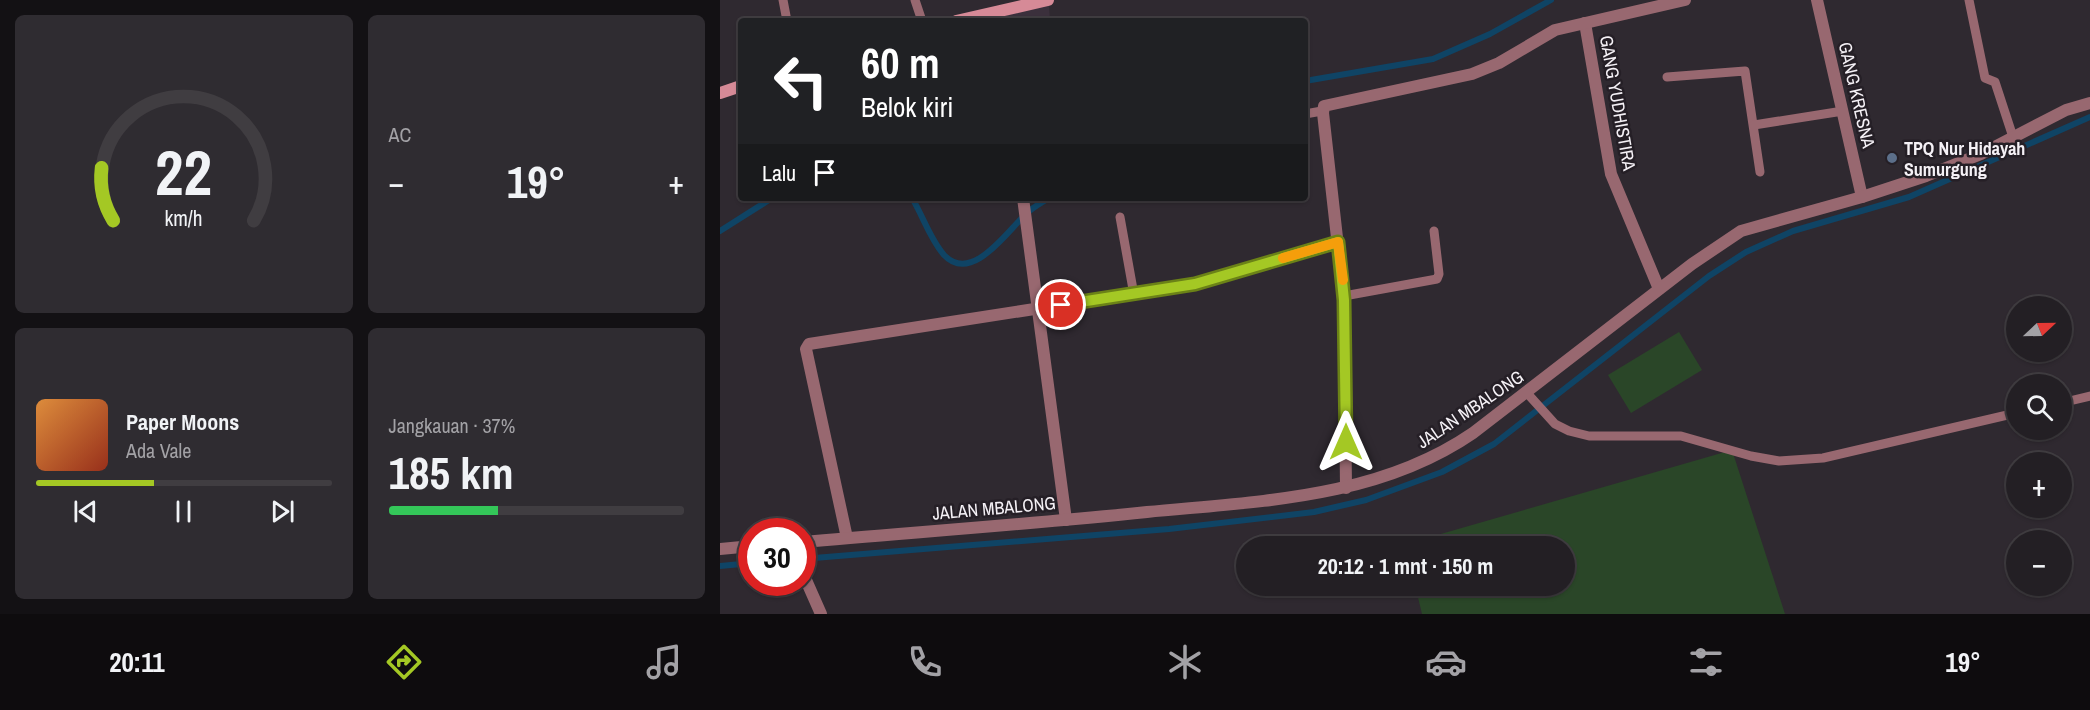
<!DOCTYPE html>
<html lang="id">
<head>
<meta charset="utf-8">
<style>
	:root { --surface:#231f24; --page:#2f2c31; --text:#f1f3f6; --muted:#a3a2a6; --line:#403d41; --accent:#a4c824 }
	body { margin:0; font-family:"Archivo Narrow",sans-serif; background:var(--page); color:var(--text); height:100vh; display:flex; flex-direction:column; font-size:22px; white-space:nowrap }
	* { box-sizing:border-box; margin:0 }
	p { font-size:20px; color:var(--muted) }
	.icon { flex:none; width:33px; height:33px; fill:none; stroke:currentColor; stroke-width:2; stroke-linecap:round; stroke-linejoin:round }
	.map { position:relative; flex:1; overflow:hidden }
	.details { display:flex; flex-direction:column; gap:15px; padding:15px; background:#131114; width:720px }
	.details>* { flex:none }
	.banner { position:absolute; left:18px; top:18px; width:570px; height:183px; border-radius:6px; box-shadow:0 2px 4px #0004,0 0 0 2px var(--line); background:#202124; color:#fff; overflow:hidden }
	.needle { width:39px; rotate:68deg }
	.controls { position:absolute; left:1286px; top:296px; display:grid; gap:12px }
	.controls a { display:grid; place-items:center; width:66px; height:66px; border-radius:50%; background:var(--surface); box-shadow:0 2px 4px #0004,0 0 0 2px var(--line); font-size:30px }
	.speed { position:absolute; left:18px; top:518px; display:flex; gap:12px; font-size:30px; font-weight:700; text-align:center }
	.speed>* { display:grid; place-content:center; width:78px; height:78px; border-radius:50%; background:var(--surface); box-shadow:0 2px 4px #0004,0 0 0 2px var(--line); line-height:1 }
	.speed .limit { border:9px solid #d22; background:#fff; color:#111 }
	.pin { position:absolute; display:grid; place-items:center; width:51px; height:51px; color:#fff; margin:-26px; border:3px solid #fff; border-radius:50%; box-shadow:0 2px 6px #0007 }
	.me { position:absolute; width:66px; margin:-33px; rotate:0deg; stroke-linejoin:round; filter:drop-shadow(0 0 4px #0008) }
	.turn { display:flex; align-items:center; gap:21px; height:126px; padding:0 24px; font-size:27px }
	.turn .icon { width:78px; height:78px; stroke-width:2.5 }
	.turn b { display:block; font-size:42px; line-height:51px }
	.then { display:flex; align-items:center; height:57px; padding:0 24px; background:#0003; gap:12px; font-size:22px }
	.big { font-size:45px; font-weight:800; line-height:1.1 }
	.details .widget { flex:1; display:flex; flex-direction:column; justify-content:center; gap:9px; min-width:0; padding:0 21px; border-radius:9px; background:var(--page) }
	.details .dial { align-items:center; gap:0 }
	.dial svg { height:156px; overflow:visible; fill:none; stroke:var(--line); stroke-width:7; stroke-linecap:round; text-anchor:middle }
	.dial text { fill:var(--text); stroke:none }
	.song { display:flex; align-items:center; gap:18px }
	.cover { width:72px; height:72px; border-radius:9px; background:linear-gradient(135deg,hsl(30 70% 55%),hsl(10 70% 35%)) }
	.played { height:6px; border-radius:3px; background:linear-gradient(90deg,var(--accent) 40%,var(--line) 40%) }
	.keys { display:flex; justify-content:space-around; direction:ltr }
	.heat { display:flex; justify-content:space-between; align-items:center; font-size:33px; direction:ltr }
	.charge { height:9px; border-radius:4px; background:linear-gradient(90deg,#34c759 37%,var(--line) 0) }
	.details .tiles { flex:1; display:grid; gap:15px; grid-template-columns:repeat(2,1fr) }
	.trip { position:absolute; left:516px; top:536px; width:339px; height:60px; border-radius:30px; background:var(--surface); box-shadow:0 2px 4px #0004,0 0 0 2px var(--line); font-weight:800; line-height:60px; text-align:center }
	.menu { display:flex; height:96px; justify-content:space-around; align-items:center; background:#0e0c0e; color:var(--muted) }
	.menu .icon { width:42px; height:42px }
	.menu .selected { color:var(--accent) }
	.menu b { font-size:27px; color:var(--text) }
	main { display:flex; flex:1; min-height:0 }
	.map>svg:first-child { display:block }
	.built { fill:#3b303c }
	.green { fill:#2a4628 }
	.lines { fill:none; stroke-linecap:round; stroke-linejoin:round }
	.stream { stroke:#0f4465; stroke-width:6 }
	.lane { stroke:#986870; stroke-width:9 }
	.street { stroke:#986870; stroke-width:12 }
	.secondary { stroke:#d68a97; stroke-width:12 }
	.route-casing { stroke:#6b8217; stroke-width:15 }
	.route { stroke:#a4c824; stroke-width:10 }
	.slow { stroke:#f59e0b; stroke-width:10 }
	.service-dot { fill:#5c6f8a; stroke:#251f26; stroke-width:2 }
	.labels { text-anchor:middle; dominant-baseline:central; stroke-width:5; stroke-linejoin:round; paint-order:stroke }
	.street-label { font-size:18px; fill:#f5f1f6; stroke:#251f26 }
	.poi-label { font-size:18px; font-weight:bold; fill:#f5f1f6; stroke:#251f26; text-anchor:start }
</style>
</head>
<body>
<main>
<section class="details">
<div class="tiles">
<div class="widget dial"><svg viewBox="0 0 100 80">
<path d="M14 69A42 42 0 1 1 86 69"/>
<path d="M14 69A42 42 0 0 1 8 42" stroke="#a4c824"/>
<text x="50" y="56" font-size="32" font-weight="700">22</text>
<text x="50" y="72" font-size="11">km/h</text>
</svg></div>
<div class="widget"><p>AC</p>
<div class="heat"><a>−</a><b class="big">19°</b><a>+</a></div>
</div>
<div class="widget">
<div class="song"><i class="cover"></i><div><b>Paper Moons</b><p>Ada Vale</p></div></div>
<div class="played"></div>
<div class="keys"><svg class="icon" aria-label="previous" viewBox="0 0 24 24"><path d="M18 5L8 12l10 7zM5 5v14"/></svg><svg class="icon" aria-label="pause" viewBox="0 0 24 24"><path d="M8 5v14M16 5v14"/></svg><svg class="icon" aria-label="next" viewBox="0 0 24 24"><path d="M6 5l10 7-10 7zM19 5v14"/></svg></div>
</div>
<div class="widget"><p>Jangkauan · 37%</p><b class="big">185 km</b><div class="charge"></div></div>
</div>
</section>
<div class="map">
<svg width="1370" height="614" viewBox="0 0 1370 614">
	<rect width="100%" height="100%" fill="#2f2930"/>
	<polygon class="built" points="329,5 330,21 262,21"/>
	<g class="green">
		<polygon points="959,332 982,370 911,413 888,375"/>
		<polygon points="1012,450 1065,614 702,614 695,585 844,585 844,546 687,546 686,544"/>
	</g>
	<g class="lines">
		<g class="stream">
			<polyline points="585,81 713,59 770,34 831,0"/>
			<path d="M192 198C203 216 210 239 224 255 252 285 288 230 306 214 313 207 321 203 329 198"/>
			<polyline points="0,231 52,198"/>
			<polyline points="82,559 449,529 594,512 646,500 722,472 774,444 989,276 1026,252 1073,231 1189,197 1370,117"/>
			<polyline points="0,566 32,563"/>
		</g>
		<g class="lane">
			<polyline points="63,0 67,21"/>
			<polyline points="195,0 202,21"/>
			<polyline points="1249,0 1265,78 1275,82 1293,137"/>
			<polyline points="947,77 1025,71 1040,172"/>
			<polyline points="585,114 602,111"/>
			<polyline points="1034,125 1123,111"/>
			<polyline points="400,217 414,295"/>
			<polyline points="624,296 717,279 719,274 714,231"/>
			<polyline points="807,393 835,424 849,431 869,436 961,436 1031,456 1059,461 1103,458 1296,413"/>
			<polyline points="1341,403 1370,396"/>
		</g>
		<g class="street">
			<polyline points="1097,0 1142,197"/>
			<polyline points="865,23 891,174 939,289"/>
			<polyline points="303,198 346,520"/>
			<polyline points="626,488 624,300 603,113 604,106 752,74 779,63 835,30 965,0"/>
			<polyline points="127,538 86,349 89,344 475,284 618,242"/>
			<path d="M82 542C197 532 312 524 427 512 539 501 657 499 753 433L972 264 1021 231 1142 197 1206 176 1261 154 1346 110 1370 103"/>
			<polyline points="0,549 32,546"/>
			<polyline points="82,571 101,614"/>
		</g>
		<g class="secondary">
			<polyline points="236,21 328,0"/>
			<polyline points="0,93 21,86"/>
		</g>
	</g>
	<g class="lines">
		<g class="route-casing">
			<polyline id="route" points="341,305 475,284 618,242 624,300 626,442"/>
		</g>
		<use href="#route" class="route"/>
		<polyline class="slow" points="563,258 618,242 623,280"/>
	</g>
	<circle class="service-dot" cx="1172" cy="158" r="6"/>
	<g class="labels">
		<g class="street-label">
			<text transform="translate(1137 95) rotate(77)">GANG KRESNA</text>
			<text transform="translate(898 103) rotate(80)">GANG YUDHISTIRA</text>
			<text transform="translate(750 409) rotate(-34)">JALAN MBALONG</text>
			<text transform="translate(274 508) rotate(-5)">JALAN MBALONG</text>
		</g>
		<g class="poi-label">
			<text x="1184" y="148">TPQ Nur Hidayah<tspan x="1184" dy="21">Sumurgung</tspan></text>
		</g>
	</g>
</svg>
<div class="controls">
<a><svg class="needle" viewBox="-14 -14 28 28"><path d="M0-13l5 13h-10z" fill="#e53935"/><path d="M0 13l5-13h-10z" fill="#a3a2a6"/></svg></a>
<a><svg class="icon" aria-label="search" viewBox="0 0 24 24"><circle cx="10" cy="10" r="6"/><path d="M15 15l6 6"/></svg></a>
<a>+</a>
<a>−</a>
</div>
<div class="speed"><div class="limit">30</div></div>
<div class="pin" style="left:341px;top:305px;background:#d93025"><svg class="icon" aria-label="arrive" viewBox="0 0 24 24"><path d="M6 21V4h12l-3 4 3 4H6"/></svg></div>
<svg class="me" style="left:626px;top:442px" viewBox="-20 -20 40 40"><path d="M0-17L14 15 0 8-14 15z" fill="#a4c824" stroke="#fff" stroke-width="4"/></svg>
<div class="trip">20:12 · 1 mnt · 150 m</div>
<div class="banner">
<div class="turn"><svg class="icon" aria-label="left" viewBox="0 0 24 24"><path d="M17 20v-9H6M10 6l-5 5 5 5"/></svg><div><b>60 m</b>Belok kiri</div></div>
<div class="then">Lalu<svg class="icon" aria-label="arrive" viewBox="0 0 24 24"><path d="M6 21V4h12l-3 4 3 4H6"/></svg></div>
</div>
</div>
</main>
<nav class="menu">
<b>20:11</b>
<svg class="icon selected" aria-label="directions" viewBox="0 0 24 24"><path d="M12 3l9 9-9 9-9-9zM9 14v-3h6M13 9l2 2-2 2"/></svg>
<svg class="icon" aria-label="music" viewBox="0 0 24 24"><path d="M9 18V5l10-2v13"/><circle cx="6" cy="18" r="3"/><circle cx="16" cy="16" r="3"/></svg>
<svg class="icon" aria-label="phone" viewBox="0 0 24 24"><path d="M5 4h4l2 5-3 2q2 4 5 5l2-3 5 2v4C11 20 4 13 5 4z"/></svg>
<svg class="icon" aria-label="climate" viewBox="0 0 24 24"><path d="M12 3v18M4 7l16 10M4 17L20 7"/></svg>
<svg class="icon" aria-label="car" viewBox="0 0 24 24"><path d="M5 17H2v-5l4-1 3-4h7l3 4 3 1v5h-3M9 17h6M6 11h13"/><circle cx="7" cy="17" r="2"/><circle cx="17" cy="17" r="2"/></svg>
<svg class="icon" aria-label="filters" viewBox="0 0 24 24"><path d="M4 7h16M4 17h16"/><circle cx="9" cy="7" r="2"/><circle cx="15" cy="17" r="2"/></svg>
<b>19°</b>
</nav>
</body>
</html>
